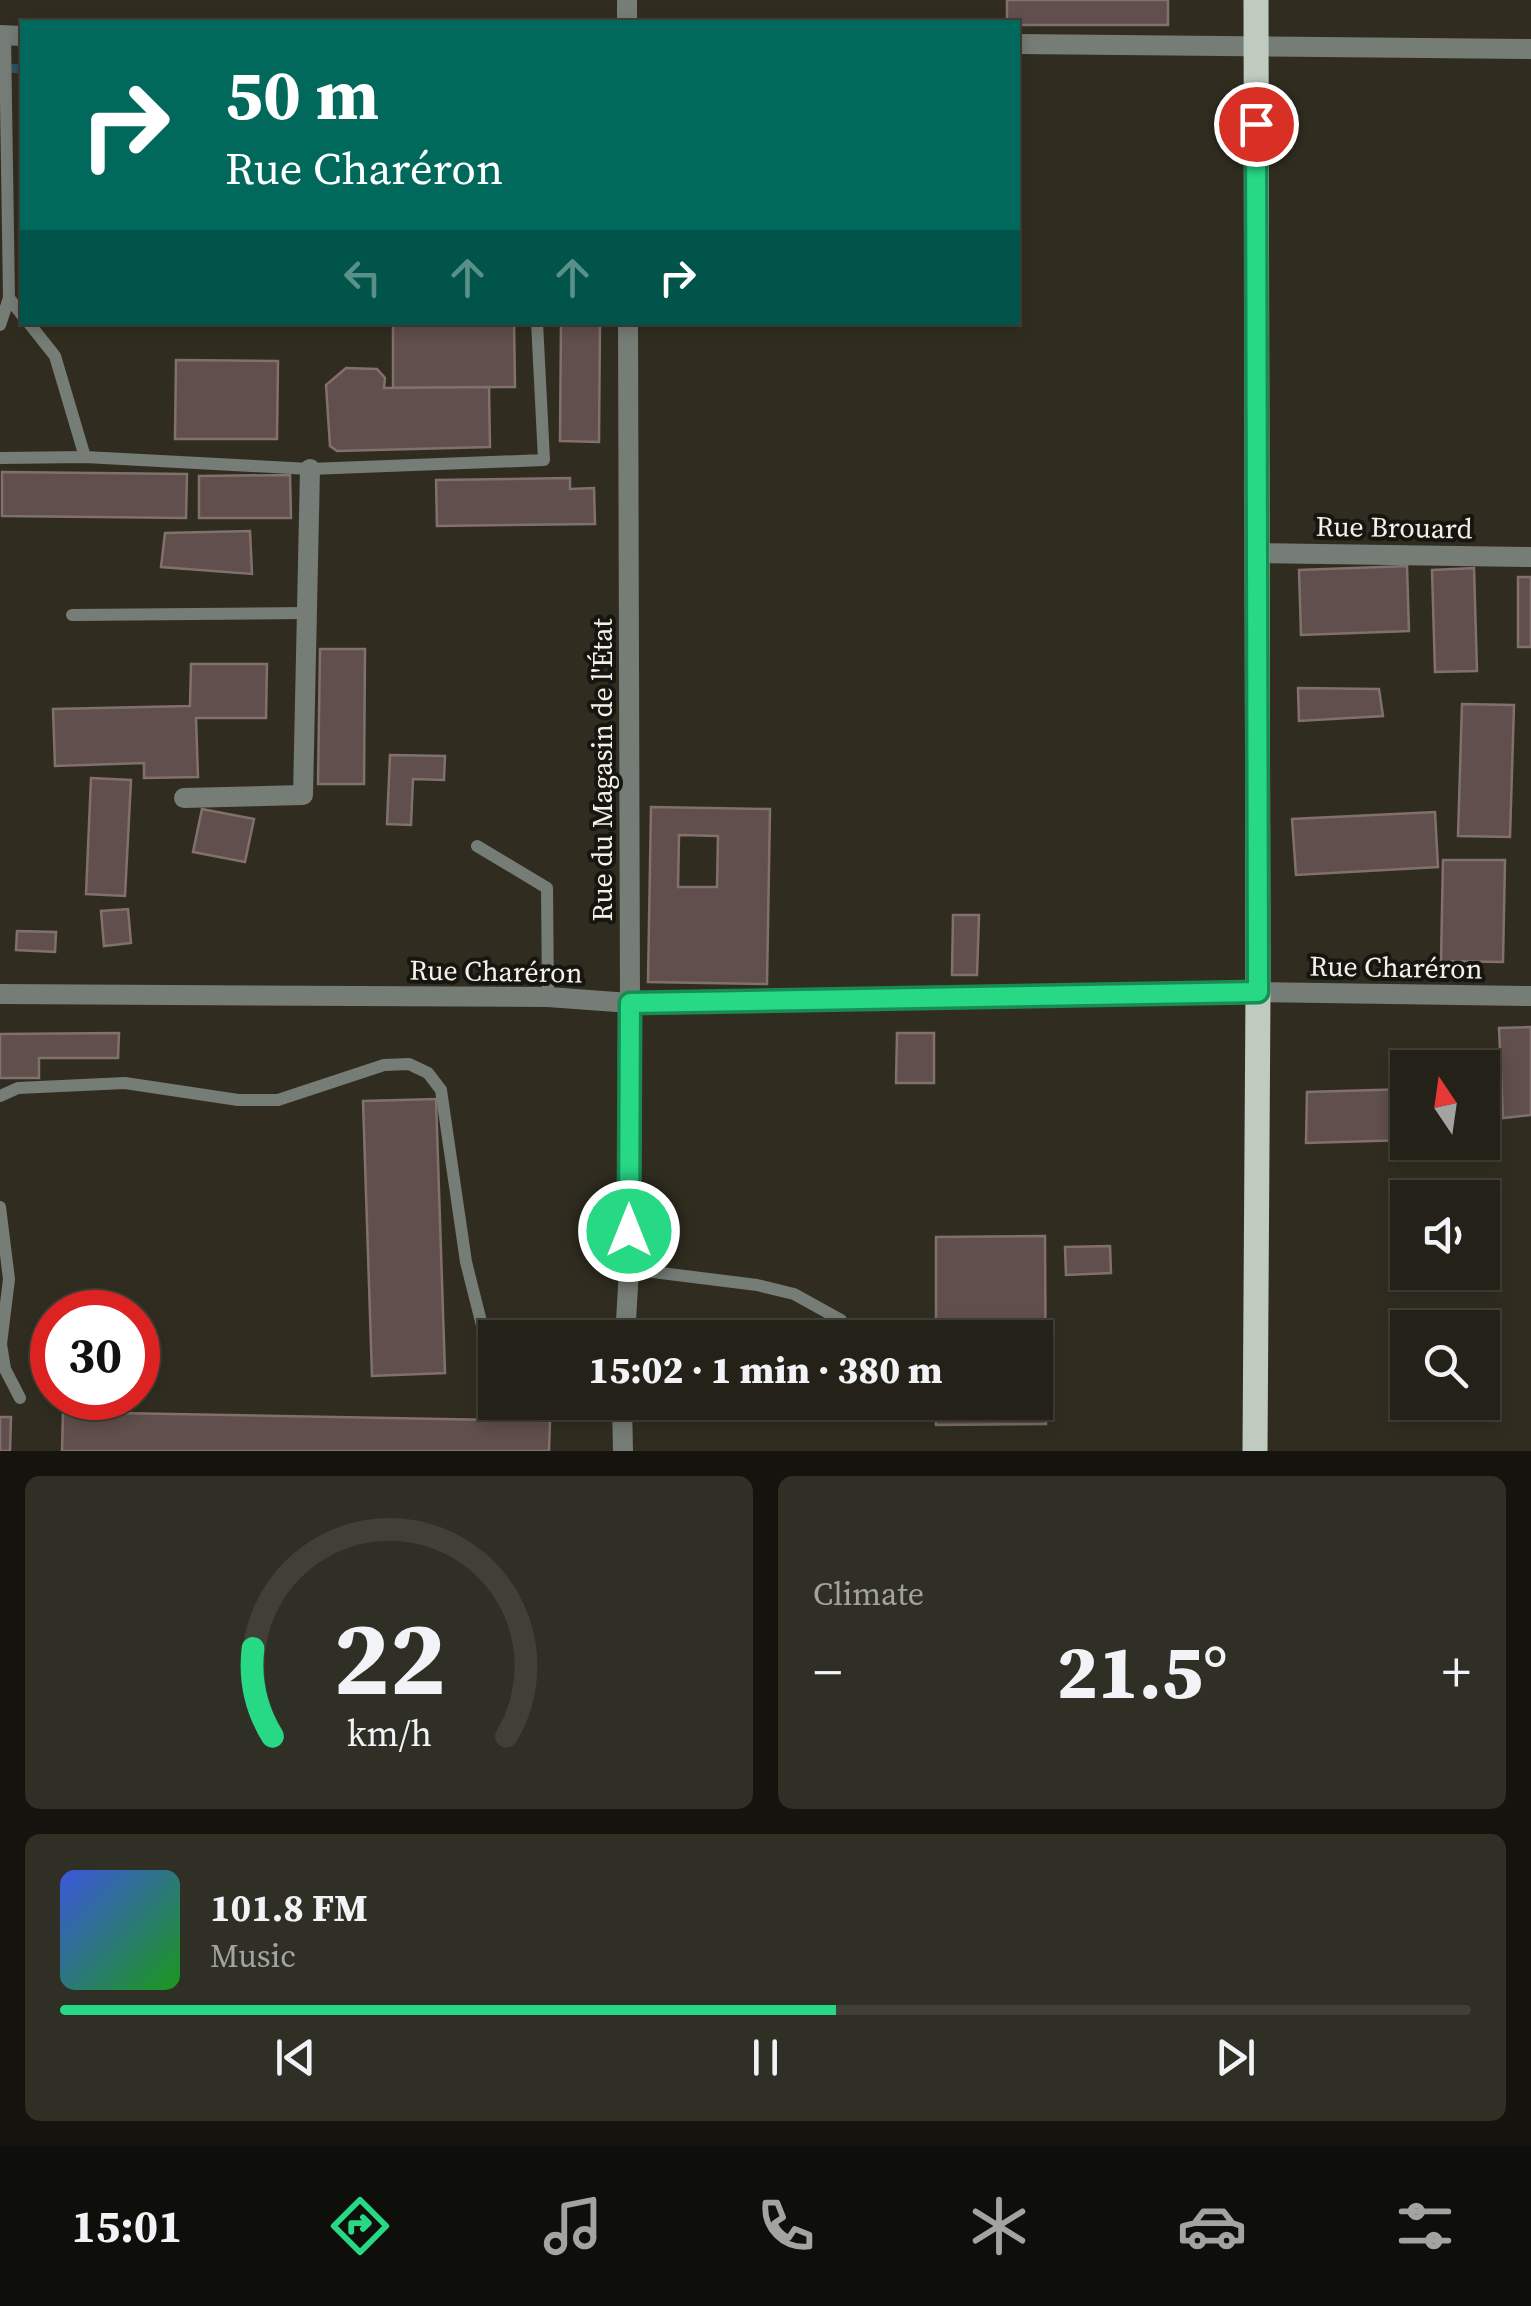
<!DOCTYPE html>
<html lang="en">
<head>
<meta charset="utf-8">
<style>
	:root { --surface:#242218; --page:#302f25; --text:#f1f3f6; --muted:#a3a4a2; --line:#413f37; --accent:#27d885 }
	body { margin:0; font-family:"Source Serif 4",serif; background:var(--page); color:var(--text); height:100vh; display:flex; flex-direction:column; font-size:38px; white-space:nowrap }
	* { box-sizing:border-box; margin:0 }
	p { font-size:32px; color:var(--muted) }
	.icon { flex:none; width:55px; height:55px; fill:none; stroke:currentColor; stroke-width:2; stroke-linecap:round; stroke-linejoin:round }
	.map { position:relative; height:1451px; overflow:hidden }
	.sheet { display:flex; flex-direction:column; gap:25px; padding:25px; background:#14130d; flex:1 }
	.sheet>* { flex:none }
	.top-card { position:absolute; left:20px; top:20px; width:1000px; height:305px; border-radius:0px; box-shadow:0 5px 15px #0003,0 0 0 2px var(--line); background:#00695c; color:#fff; overflow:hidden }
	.needle { width:65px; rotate:347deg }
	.buttons { position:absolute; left:1390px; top:1050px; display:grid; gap:20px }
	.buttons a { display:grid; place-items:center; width:110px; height:110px; border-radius:0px; background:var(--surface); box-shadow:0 5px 15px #0003,0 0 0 2px var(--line); font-size:50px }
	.speed { position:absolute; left:30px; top:1290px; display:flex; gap:20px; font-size:50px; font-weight:700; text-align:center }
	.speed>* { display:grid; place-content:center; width:130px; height:130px; border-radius:50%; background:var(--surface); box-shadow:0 5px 15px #0003,0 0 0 2px var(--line); line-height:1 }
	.speed .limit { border:15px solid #d22; background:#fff; color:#111 }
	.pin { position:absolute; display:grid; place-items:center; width:85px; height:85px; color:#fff; margin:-42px; border:5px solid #fff; border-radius:50%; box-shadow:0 2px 10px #0007 }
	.me { position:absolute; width:110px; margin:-55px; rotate:0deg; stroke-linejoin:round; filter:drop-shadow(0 0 8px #0008) }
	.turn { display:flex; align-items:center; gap:35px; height:210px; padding:0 40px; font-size:45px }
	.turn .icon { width:130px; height:130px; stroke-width:2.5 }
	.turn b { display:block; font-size:70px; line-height:85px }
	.lanes { display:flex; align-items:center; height:95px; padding:0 40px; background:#0003; justify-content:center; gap:50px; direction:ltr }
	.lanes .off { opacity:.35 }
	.big { font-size:75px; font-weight:800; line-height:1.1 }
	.sheet .tile { flex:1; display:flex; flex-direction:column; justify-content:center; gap:15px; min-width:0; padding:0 35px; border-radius:15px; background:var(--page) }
	.sheet .dial { align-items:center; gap:0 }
	.dial svg { height:260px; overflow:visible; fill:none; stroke:var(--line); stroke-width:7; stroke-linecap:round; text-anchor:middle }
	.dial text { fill:var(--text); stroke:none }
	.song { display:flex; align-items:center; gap:30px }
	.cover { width:120px; height:120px; border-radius:15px; background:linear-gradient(135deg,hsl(230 70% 55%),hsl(120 70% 35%)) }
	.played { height:10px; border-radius:5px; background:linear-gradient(90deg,var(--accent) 55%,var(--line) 55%) }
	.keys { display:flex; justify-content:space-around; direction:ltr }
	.heat { display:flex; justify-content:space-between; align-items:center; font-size:55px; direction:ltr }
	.sheet .tiles { flex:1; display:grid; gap:25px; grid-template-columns:1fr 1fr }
	.tile:last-child { grid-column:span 2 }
	.trip { position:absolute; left:478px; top:1320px; width:575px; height:100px; border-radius:0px; background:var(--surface); box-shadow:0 5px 15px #0003,0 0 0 2px var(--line); font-weight:800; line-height:100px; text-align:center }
	.menu { display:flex; height:160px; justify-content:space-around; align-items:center; background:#0e0e0a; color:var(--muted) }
	.menu .icon { width:70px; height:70px }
	.menu .selected { color:var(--accent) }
	.menu b { font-size:45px; color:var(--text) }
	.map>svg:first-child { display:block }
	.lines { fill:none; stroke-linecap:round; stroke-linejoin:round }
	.stream { stroke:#2e5362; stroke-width:9 }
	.building { fill:#604f4c; stroke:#81706c; stroke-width:2.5; fill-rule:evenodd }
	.lane { stroke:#767c76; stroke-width:12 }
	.street { stroke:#767c76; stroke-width:20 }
	.primary { stroke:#c0cbc0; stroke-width:25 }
	.route-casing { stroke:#198c56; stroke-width:25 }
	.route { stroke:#27d885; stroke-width:18 }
	.labels { text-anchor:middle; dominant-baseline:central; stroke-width:8; stroke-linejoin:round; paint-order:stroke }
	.street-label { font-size:28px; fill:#f3f1e9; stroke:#171510 }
</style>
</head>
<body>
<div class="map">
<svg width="1531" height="1451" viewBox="0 0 1531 1451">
	<rect width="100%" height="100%" fill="#302d20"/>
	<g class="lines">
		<polyline class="stream" points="0,68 22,69"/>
	</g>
	<g class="building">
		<polygon points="1007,0 1168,0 1168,25 1018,25 1018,22 1007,22"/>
		<polygon points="393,322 514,322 515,387 393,388"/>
		<polygon points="561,322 600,322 599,442 560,441"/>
		<polygon points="176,360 278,361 277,439 175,439"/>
		<polygon points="346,368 377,369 385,378 384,388 489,387 490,447 337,451 330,446 326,385"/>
		<polygon points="2,472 187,474 186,518 2,516"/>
		<polygon points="290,475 291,518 199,518 199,476"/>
		<polygon points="570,478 570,489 594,488 595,524 437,526 436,480"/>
		<polygon points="250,531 252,574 161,567 165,533"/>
		<polygon points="1407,566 1409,631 1301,635 1299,570"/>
		<polygon points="1474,568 1477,671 1435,672 1432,570"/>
		<rect x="1518" y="577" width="13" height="70"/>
		<polygon points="320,649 365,649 364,784 318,784"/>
		<polygon points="191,664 267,664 266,718 196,718 198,777 144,778 144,763 55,766 53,709 190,706"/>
		<polygon points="1298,688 1379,689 1383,716 1299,721"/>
		<polygon points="1462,704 1514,705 1510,837 1458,836"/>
		<polygon points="390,755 445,756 444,780 413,779 411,825 387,824"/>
		<polygon points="91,778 131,780 125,896 86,894"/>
		<path d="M651 807 770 809 767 984 648 982ZM679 835 718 836 717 887H678Z"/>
		<polygon points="202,809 254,819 245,862 193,852"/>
		<polygon points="1435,812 1438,867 1296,875 1292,819"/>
		<polygon points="1443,860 1505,860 1503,962 1441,961"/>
		<polygon points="128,909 131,943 104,946 101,911"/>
		<polygon points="953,915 979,915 977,975 952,975"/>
		<polygon points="17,931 56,932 55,952 16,950"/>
		<polygon points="1531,1027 1531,1115 1503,1118 1499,1028"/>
		<polygon points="119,1033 118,1058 39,1058 39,1078 0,1078 0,1034"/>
		<polygon points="897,1033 934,1033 934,1083 896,1083"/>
		<polygon points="1408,1089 1408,1140 1306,1143 1307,1092"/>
		<polygon points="436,1099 445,1373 372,1376 363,1101"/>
		<polygon points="1045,1236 1046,1424 936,1425 936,1402 1035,1402 1035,1338 936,1338 936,1237"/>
		<polygon points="1110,1246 1111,1273 1066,1275 1065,1247"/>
		<polygon points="63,1412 550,1421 549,1451 62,1451"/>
		<polygon points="0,1417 11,1417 10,1451 0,1451"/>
	</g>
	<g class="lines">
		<g class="lane">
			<polyline points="9,298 22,315"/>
			<polyline points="28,322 55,356 85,457"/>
			<polyline points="0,325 9,298 5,35"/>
			<polyline points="0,458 85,457 310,469 544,460 537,322"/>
			<polyline points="72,615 307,613"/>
			<polyline points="477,846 547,888 548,997"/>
			<polyline points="0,1096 18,1088 125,1083 238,1100 278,1100 384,1065 409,1064 428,1073 441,1090 466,1262 495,1377"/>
			<polyline points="0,1207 9,1279 1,1344 5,1369 20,1398"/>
			<polyline points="629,1269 757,1285 794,1294 841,1320"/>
			<path d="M518 1402C551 1417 587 1409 622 1404"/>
		</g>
		<g class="street">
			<polyline points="627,22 627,0"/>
			<polyline points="0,35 22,36"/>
			<polyline points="1018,44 1531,49"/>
			<polyline points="1256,553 1531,557"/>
			<polyline points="184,798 303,795 310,469"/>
			<polyline points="0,994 548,997 630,1003 1258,992 1531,996"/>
			<polyline points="625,1338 629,1269 630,1003 628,322"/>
			<polyline points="622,1402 623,1451"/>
		</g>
		<polyline class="primary" points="1255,1451 1258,992 1256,0"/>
	</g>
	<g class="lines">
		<g class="route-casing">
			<polyline id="route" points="629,1231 630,1003 1258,992 1256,124"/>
		</g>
		<use href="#route" class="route"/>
	</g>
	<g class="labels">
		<g class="street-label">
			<text transform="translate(1394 527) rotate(1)">Rue Brouard</text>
			<text transform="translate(602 770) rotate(-90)">Rue du Magasin de l'État</text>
			<text transform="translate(1396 967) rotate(1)">Rue Charéron</text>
			<text transform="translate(496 971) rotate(1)">Rue Charéron</text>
		</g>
	</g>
</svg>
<div class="buttons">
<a><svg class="needle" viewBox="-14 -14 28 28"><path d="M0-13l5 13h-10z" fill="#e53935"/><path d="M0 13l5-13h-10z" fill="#a3a4a2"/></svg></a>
<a><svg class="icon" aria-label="sound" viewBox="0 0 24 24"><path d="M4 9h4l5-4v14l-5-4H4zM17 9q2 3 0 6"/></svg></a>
<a><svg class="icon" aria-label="search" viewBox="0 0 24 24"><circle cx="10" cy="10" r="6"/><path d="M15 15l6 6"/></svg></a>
</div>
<div class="speed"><div class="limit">30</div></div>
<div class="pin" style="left:1256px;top:124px;background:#d93025"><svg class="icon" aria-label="arrive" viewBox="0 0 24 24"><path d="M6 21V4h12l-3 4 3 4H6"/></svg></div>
<svg class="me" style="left:629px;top:1231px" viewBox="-20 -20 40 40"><circle r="17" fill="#27d885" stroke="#fff" stroke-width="3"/><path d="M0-11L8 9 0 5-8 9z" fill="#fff"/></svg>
<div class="trip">15:02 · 1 min · 380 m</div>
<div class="top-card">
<div class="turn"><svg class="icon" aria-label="right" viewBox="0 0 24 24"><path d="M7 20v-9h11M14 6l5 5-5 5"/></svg><div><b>50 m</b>Rue Charéron</div></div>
<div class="lanes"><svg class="icon off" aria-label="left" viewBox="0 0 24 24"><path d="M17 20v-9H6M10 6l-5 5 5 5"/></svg><svg class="icon off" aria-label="ahead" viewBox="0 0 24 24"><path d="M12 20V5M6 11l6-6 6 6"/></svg><svg class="icon off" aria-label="ahead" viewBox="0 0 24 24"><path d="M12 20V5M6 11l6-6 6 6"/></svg><svg class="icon" aria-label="right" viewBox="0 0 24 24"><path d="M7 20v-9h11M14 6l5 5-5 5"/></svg></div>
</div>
</div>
<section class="sheet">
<div class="tiles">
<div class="tile dial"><svg viewBox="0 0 100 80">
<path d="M14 69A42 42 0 1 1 86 69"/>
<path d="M14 69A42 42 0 0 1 8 42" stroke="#27d885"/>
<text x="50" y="56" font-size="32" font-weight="700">22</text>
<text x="50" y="72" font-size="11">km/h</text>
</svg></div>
<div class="tile"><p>Climate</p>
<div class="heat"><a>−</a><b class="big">21.5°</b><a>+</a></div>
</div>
<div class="tile">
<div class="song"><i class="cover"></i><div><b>101.8 FM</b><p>Music</p></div></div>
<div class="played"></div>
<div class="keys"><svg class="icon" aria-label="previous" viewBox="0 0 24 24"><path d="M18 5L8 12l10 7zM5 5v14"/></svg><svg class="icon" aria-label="pause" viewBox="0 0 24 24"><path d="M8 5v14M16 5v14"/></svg><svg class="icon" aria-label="next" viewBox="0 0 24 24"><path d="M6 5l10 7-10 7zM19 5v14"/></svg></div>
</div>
</div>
</section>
<nav class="menu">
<b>15:01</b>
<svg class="icon selected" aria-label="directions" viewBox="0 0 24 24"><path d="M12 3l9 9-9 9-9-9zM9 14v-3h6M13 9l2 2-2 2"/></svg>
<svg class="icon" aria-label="music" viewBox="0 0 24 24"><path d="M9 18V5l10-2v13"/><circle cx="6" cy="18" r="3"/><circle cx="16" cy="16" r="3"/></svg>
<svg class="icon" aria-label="phone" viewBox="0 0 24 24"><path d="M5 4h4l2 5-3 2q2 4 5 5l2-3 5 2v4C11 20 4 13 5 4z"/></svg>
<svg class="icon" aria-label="climate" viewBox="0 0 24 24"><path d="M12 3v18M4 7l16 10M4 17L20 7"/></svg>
<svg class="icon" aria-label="car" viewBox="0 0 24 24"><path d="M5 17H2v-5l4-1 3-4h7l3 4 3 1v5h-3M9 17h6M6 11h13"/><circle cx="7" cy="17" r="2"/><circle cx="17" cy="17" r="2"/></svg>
<svg class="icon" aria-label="filters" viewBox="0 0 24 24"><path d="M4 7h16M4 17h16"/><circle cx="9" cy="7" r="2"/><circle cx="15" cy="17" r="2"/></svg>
</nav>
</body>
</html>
